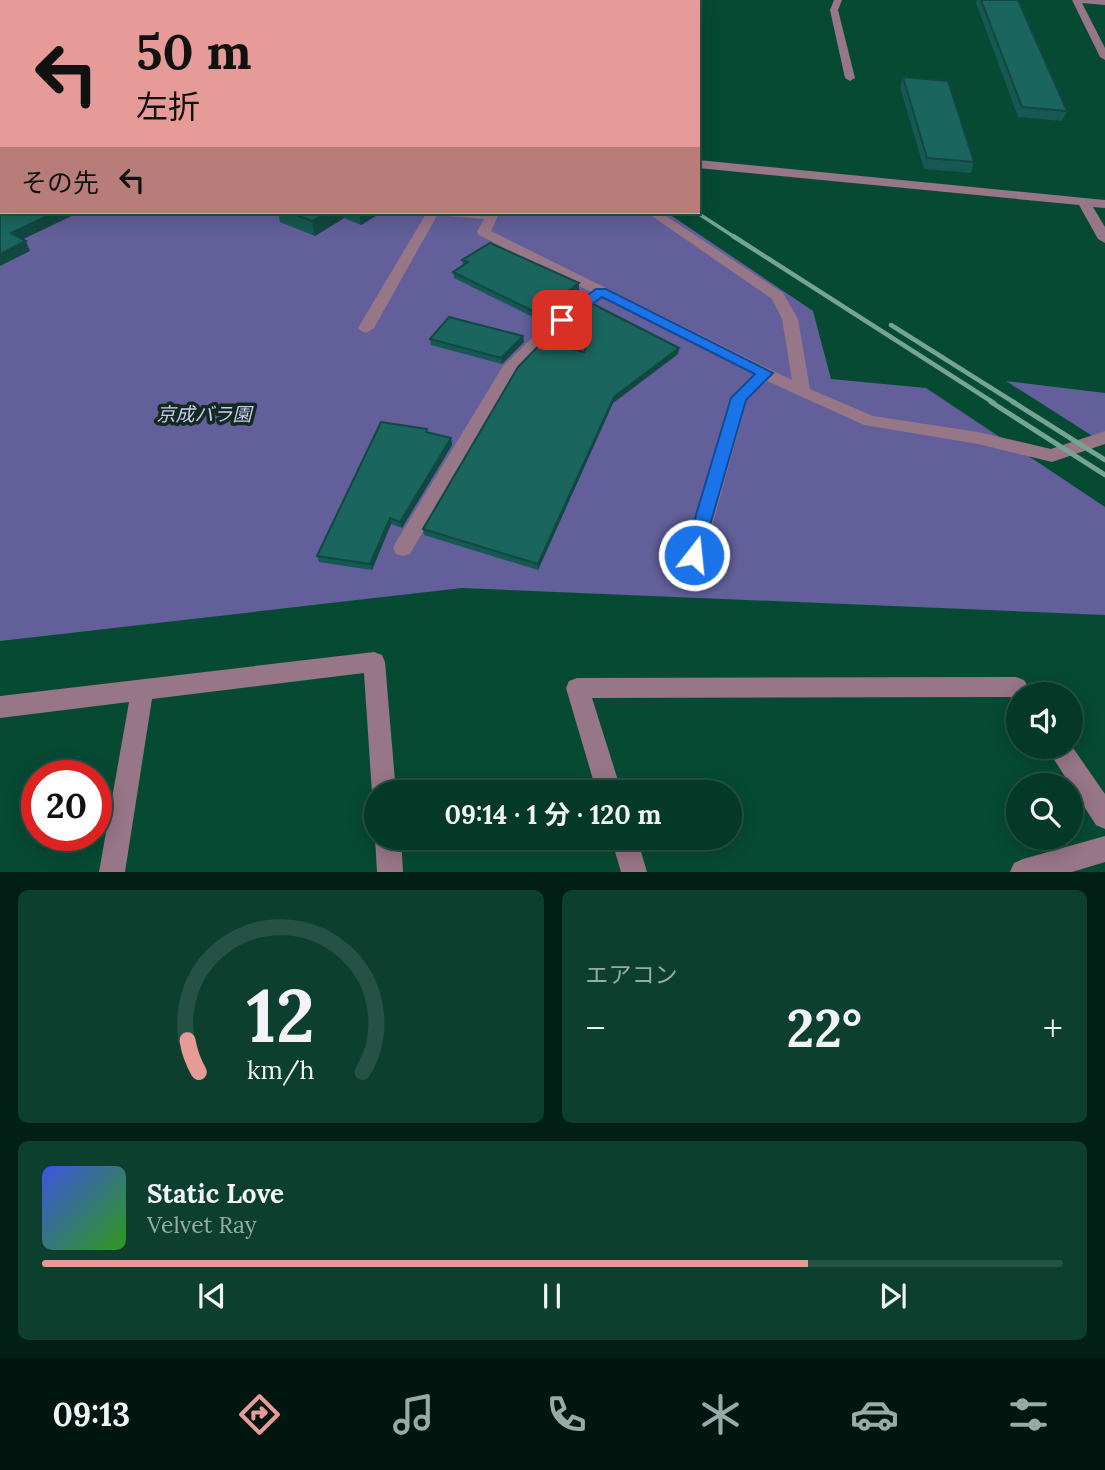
<!DOCTYPE html>
<html lang="ja">
<head>
<meta charset="utf-8">
<style>
	:root { --surface:#043827; --page:#0d3f2f; --text:#f1f3f6; --muted:#97aca7; --line:#255244; --accent:#e69b98 }
	body { margin:0; font-family:Lora,"Noto Sans JP",serif; background:var(--page); color:var(--text); height:100vh; display:flex; flex-direction:column; font-size:26px; white-space:nowrap }
	* { box-sizing:border-box; margin:0 }
	p { font-size:23px; color:var(--muted) }
	.icon { flex:none; width:38px; height:38px; fill:none; stroke:currentColor; stroke-width:2; stroke-linecap:round; stroke-linejoin:round }
	.map { position:relative; height:872px; overflow:hidden }
	.panel { display:flex; flex-direction:column; gap:18px; padding:18px; background:#021f15; flex:1 }
	.panel>* { flex:none }
	.banner { position:absolute; left:0px; top:0px; width:700px; height:214px; box-shadow:0 4px 18px #0003,0 0 0 2px var(--line); background:#e69b98; color:#111; overflow:hidden }
	.buttons { position:absolute; left:1006px; top:682px; display:grid; gap:14px }
	.buttons a { display:grid; place-items:center; width:77px; height:77px; border-radius:50%; background:var(--surface); box-shadow:0 4px 18px #0003,0 0 0 2px var(--line); font-size:35px }
	.speed { position:absolute; left:21px; top:760px; display:flex; gap:14px; font-size:35px; font-weight:700; text-align:center }
	.speed>* { display:grid; place-content:center; width:91px; height:91px; border-radius:50%; background:var(--surface); box-shadow:0 4px 18px #0003,0 0 0 2px var(--line); line-height:1 }
	.speed .limit { border:10px solid #d22; background:#fff; color:#111 }
	.pin { position:absolute; display:grid; place-items:center; width:60px; height:60px; color:#fff; margin:-30px; border-radius:14px; box-shadow:0 4px 10px #0006 }
	.me { position:absolute; width:77px; margin:-38px; rotate:16deg; stroke-linejoin:round; filter:drop-shadow(0 0 5px #0008) }
	.turn { display:flex; align-items:center; gap:24px; height:147px; padding:0 21px; font-size:32px }
	.turn .icon { width:91px; height:91px; stroke-width:2.5 }
	.turn b { display:block; font-size:49px; line-height:60px }
	.then { display:flex; align-items:center; height:66px; padding:0 21px; background:#0003; gap:14px; font-size:26px }
	.big { font-size:52px; font-weight:700; line-height:1.1 }
	.panel .card { flex:1; display:flex; flex-direction:column; justify-content:center; gap:10px; min-width:0; padding:0 24px; border-radius:10px; background:var(--page) }
	.panel .dial { align-items:center; gap:0 }
	.dial svg { height:182px; overflow:visible; fill:none; stroke:var(--line); stroke-width:7; stroke-linecap:round; text-anchor:middle }
	.dial text { fill:var(--text); stroke:none }
	.song { display:flex; align-items:center; gap:21px }
	.cover { width:84px; height:84px; border-radius:10px; background:linear-gradient(135deg,hsl(230 70% 55%),hsl(110 70% 35%)) }
	.played { height:7px; border-radius:4px; background:linear-gradient(90deg,var(--accent) 75%,var(--line) 75%) }
	.keys { display:flex; justify-content:space-around; direction:ltr }
	.heat { display:flex; justify-content:space-between; align-items:center; font-size:38px; direction:ltr }
	.panel .tiles { flex:1; display:grid; gap:18px; grid-template-columns:1fr 1fr }
	.card:last-child { grid-column:span 2 }
	.trip { position:absolute; left:364px; top:780px; width:378px; height:70px; border-radius:35px; background:var(--surface); box-shadow:0 4px 18px #0003,0 0 0 2px var(--line); font-weight:700; line-height:70px; text-align:center }
	.dock { display:flex; height:112px; justify-content:space-around; align-items:center; background:#021610; color:var(--muted) }
	.dock .icon { width:49px; height:49px }
	.dock .on { color:var(--accent) }
	.dock b { font-size:32px; color:var(--text) }
	.map>svg:first-child { display:block }
	.green { fill:#625f9a }
	.lines { fill:none; stroke-linecap:round; stroke-linejoin:round }
	.minor { fill:#977687; fill-rule:evenodd }
	.rail-far3 { stroke:#75a493; stroke-width:2.5 }
	.rail-far2 { stroke:#75a493; stroke-width:3.5 }
	.rail-far1 { stroke:#75a493; stroke-width:4.5 }
	.rail { stroke:#75a493; stroke-width:5 }
	.wall { fill:#165852 }
	.shaded-wall { fill:#124742 }
	.building { fill:#1a665f; stroke:#124742; stroke-width:2 }
	.route { fill:#1a73e8; stroke:#114b97; stroke-width:2 }
	.labels { text-anchor:middle; dominant-baseline:central; stroke-width:7; stroke-linejoin:round; paint-order:stroke }
	.park-label { font-size:19px; font-style:italic; fill:#cccbf3; stroke:#122a20 }
</style>
</head>
<body>
<div class="map">
<svg width="1105" height="872" viewBox="0 0 1105 872">
	<rect width="100%" height="100%" fill="#064a34"/>
	<g class="green">
		<polygon points="0,0 72,2 2,2 2,212 666,212 813,311 831,379 926,388 1105,507 1105,615 462,588 0,641"/>
		<polygon points="1006,381 1105,393 1105,444"/>
	</g>
	<g class="lines">
		<g class="minor">
			<polygon points="19,0 32,0 17,2"/>
			<polygon points="87,0 99,0 100,2 88,2"/>
			<polygon points="532,0 546,0 548,2 533,2"/>
			<polygon points="622,0 631,0 621,2"/>
			<polygon points="834,0 842,0 838,10 855,78 850,81 845,78 830,10"/>
			<polygon points="1072,0 1105,0 1105,5 1082,3 1105,48 1105,60 1100,57"/>
			<polygon points="2,4 2,10 0,11 0,5"/>
			<rect x="0" y="110" width="2" height="7"/>
			<polygon points="698,160 1105,200 1105,208 1093,207 1105,227 1105,243 1098,239 1079,205 698,168"/>
			<polygon points="427,212 439,212 374,328 366,333 361,331 358,328"/>
			<polygon points="442,212 497,213 498,216 491,231 792,380 782,319 772,299 646,212 660,212 783,293 798,319 810,389 873,416 978,432 1051,449 1105,431 1105,444 1052,462 978,444 864,425 767,381 747,400 704,555 701,561 694,563 687,561 684,555 731,398 754,374 602,297 548,338 515,373 410,554 403,556 396,554 393,548 396,542 503,366 538,332 591,292 479,235 477,232 484,219 448,216"/>
			<polygon points="374,652 382,655 385,662 396,793 376,793 376,802 372,793 364,673 152,699 125,872 99,872 129,702 0,718 0,696"/>
			<polygon points="1016,677 1024,680 1033,695 1018,695 1018,704 1010,697 592,698 622,793 597,793 566,688 569,681 577,678"/>
			<polygon points="1071,745 1105,794 1105,829 1096,825 1046,747"/>
			<polygon points="376,835 376,838 401,838 403,872 377,872 375,838"/>
			<polygon points="1105,836 1105,862 1072,872 1010,872 1014,863 1023,859"/>
			<polygon points="611,838 637,838 647,872 621,872"/>
		</g>
		<polyline class="rail-far3" points="377,0 380,2"/>
		<polyline class="rail-far2" points="696,212 736,238"/>
		<g class="rail-far1">
			<polyline points="733,236 994,403"/>
			<polyline points="891,325 1015,403"/>
		</g>
		<g class="rail">
			<polyline points="991,402 1105,475"/>
			<polyline points="1013,402 1105,460"/>
		</g>
	</g>
	<g class="wall">
		<polygon points="153,0 320,0 315,2 158,2"/>
		<polygon points="977,0 1018,0 1067,111 1062,121 1018,117 976,3"/>
		<polygon points="903,77 974,162 971,173 924,169 900,87"/>
		<polygon points="278,212 382,212 361,225 344,218 315,236 280,222"/>
		<polygon points="462,260 579,290 573,294 575,295 575,301 545,323 454,278 453,272 463,266"/>
		<polygon points="561,325 679,348 678,354 613,403 538,570 424,535 423,529 584,352 587,344 561,331"/>
		<polygon points="523,336 524,342 502,364 431,345 430,339"/>
		<polygon points="427,429 428,432 451,438 452,445 402,528 391,524 372,570 319,562 317,556"/>
	</g>
	<g class="shaded-wall">
		<polygon points="191,0 200,0 201,2 189,2 189,1"/>
		<polygon points="296,0 320,0 315,2 291,2"/>
		<polygon points="2,201 2,212 4,212 0,213 0,202"/>
		<polygon points="56,212 80,212 15,243 11,233"/>
		<polygon points="328,212 343,212 344,218 315,236 312,221"/>
		<polygon points="359,212 382,212 361,225"/>
		<polygon points="26,241 30,251 0,266 0,254"/>
		<polygon points="579,283 579,290 568,297 568,291"/>
		<polygon points="575,295 575,301 545,323 545,317"/>
		<polygon points="523,336 524,342 502,364 501,358"/>
		<polygon points="679,348 678,354 613,403 538,570 538,564 614,397"/>
		<polygon points="451,438 452,445 402,528 400,522"/>
		<polygon points="390,518 391,524 372,570 370,564"/>
	</g>
	<g class="building">
		<polygon points="209,0 296,0 291,2 214,2"/>
		<polygon points="981,0 1018,0 1067,111 1022,107"/>
		<polygon points="0,67 2,68 2,100 0,99"/>
		<polygon points="903,77 948,81 974,162 927,158"/>
		<polygon points="2,182 2,201 0,202 0,183"/>
		<polygon points="6,212 56,212 11,233 26,241 0,254 0,214"/>
		<polygon points="288,212 328,212 312,221"/>
		<polygon points="490,243 579,283 568,291 575,295 545,317 453,272 468,262 462,260"/>
		<polygon points="591,303 679,348 614,397 538,564 423,529 518,367 543,341 584,352 589,339 561,325"/>
		<polygon points="449,317 523,336 501,358 430,339"/>
		<polygon points="381,422 427,429 426,432 451,438 400,522 390,518 370,564 317,556"/>
	</g>
	<polygon class="route" points="596,289 606,289 773,373 746,400 700,560 694,562 684,555 731,398 755,374 602,297 567,323 557,323 557,318"/>
	<g class="labels">
		<g class="park-label">
			<text x="204" y="414">京成バラ園</text>
		</g>
	</g>
</svg>
<div class="buttons">
<a><svg class="icon" aria-label="sound" viewBox="0 0 24 24"><path d="M4 9h4l5-4v14l-5-4H4zM17 9q2 3 0 6"/></svg></a>
<a><svg class="icon" aria-label="search" viewBox="0 0 24 24"><circle cx="10" cy="10" r="6"/><path d="M15 15l6 6"/></svg></a>
</div>
<div class="speed"><div class="limit">20</div></div>
<div class="pin" style="left:562px;top:320px;background:#d93025"><svg class="icon" aria-label="arrive" viewBox="0 0 24 24"><path d="M6 21V4h12l-3 4 3 4H6"/></svg></div>
<svg class="me" style="left:694px;top:555px" viewBox="-20 -20 40 40"><circle r="17" fill="#1a73e8" stroke="#fff" stroke-width="3"/><path d="M0-11L8 9 0 5-8 9z" fill="#fff"/></svg>
<div class="trip">09:14 · 1 分 · 120 m</div>
<div class="banner">
<div class="turn"><svg class="icon" aria-label="left" viewBox="0 0 24 24"><path d="M17 20v-9H6M10 6l-5 5 5 5"/></svg><div><b>50 m</b>左折</div></div>
<div class="then">その先<svg class="icon" aria-label="left" viewBox="0 0 24 24"><path d="M17 20v-9H6M10 6l-5 5 5 5"/></svg></div>
</div>
</div>
<section class="panel">
<div class="tiles">
<div class="card dial"><svg viewBox="0 0 100 80">
<path d="M14 69A42 42 0 1 1 86 69"/>
<path d="M14 69A42 42 0 0 1 9 55" stroke="#e69b98"/>
<text x="50" y="56" font-size="32" font-weight="700">12</text>
<text x="50" y="72" font-size="11">km/h</text>
</svg></div>
<div class="card"><p>エアコン</p>
<div class="heat"><a>−</a><b class="big">22°</b><a>+</a></div>
</div>
<div class="card">
<div class="song"><i class="cover"></i><div><b>Static Love</b><p>Velvet Ray</p></div></div>
<div class="played"></div>
<div class="keys"><svg class="icon" aria-label="previous" viewBox="0 0 24 24"><path d="M18 5L8 12l10 7zM5 5v14"/></svg><svg class="icon" aria-label="pause" viewBox="0 0 24 24"><path d="M8 5v14M16 5v14"/></svg><svg class="icon" aria-label="next" viewBox="0 0 24 24"><path d="M6 5l10 7-10 7zM19 5v14"/></svg></div>
</div>
</div>
</section>
<nav class="dock">
<b>09:13</b>
<svg class="icon on" aria-label="directions" viewBox="0 0 24 24"><path d="M12 3l9 9-9 9-9-9zM9 14v-3h6M13 9l2 2-2 2"/></svg>
<svg class="icon" aria-label="music" viewBox="0 0 24 24"><path d="M9 18V5l10-2v13"/><circle cx="6" cy="18" r="3"/><circle cx="16" cy="16" r="3"/></svg>
<svg class="icon" aria-label="phone" viewBox="0 0 24 24"><path d="M5 4h4l2 5-3 2q2 4 5 5l2-3 5 2v4C11 20 4 13 5 4z"/></svg>
<svg class="icon" aria-label="climate" viewBox="0 0 24 24"><path d="M12 3v18M4 7l16 10M4 17L20 7"/></svg>
<svg class="icon" aria-label="car" viewBox="0 0 24 24"><path d="M5 17H2v-5l4-1 3-4h7l3 4 3 1v5h-3M9 17h6M6 11h13"/><circle cx="7" cy="17" r="2"/><circle cx="17" cy="17" r="2"/></svg>
<svg class="icon" aria-label="filters" viewBox="0 0 24 24"><path d="M4 7h16M4 17h16"/><circle cx="9" cy="7" r="2"/><circle cx="15" cy="17" r="2"/></svg>
</nav>
</body>
</html>
